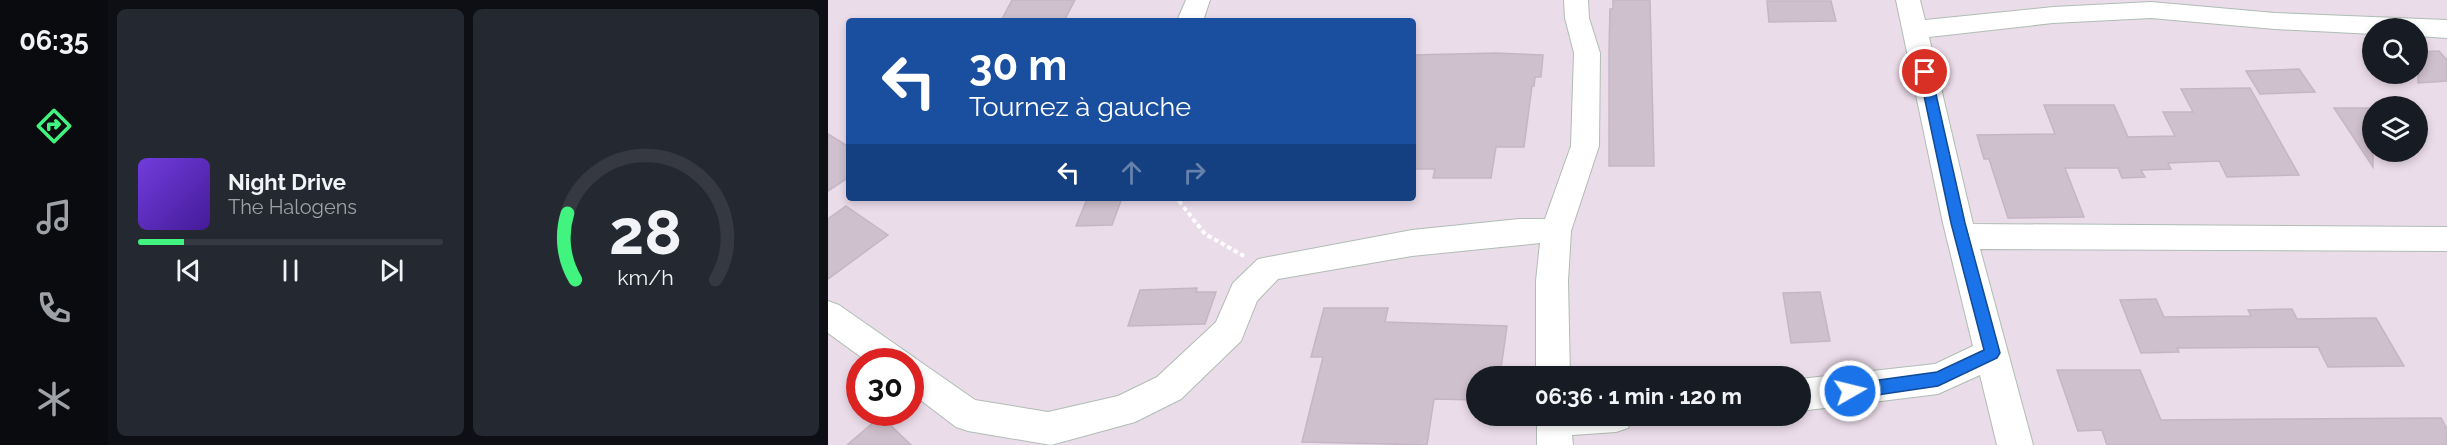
<!DOCTYPE html>
<html lang="fr">
<head>
<meta charset="utf-8">
<style>
	:root { --surface:#171b24; --page:#242831; --text:#f1f3f6; --muted:#9ea1a6; --line:#363941; --accent:#41f37f }
	body { margin:0; font-family:Raleway,sans-serif; background:var(--page); color:var(--text); height:100vh; display:flex; flex-direction:column; font-size:22px; white-space:nowrap }
	* { box-sizing:border-box; margin:0 }
	p { font-size:20px; color:var(--muted) }
	.icon { flex:none; width:33px; height:33px; fill:none; stroke:currentColor; stroke-width:2; stroke-linecap:round; stroke-linejoin:round }
	.map { position:relative; flex:1; overflow:hidden }
	.drawer { display:flex; flex-direction:column; gap:9px; padding:9px; background:#0d0f14; width:720px }
	.drawer>* { flex:none }
	.guide { position:absolute; left:18px; top:18px; width:570px; height:183px; border-radius:6px; box-shadow:0 3px 9px #0003; background:#1a4fa0; color:#fff; overflow:hidden }
	.tools { position:absolute; left:1534px; top:18px; display:grid; gap:12px }
	.tools a { display:grid; place-items:center; width:66px; height:66px; border-radius:50%; background:var(--surface); box-shadow:0 3px 9px #0003; font-size:30px }
	.speed { position:absolute; left:18px; top:348px; display:flex; gap:12px; font-size:30px; font-weight:700; text-align:center }
	.speed>* { display:grid; place-content:center; width:78px; height:78px; border-radius:50%; background:var(--surface); box-shadow:0 3px 9px #0003; line-height:1 }
	.speed .limit { border:9px solid #d22; background:#fff; color:#111 }
	.pin { position:absolute; display:grid; place-items:center; width:51px; height:51px; color:#fff; margin:-26px; border:3px solid #fff; border-radius:50%; box-shadow:0 2px 6px #0007 }
	.me { position:absolute; width:66px; margin:-33px; rotate:82deg; stroke-linejoin:round; filter:drop-shadow(0 0 4px #0008) }
	.turn { display:flex; align-items:center; gap:21px; height:126px; padding:0 24px; font-size:27px }
	.turn .icon { width:78px; height:78px; stroke-width:2.5 }
	.turn b { display:block; font-size:42px; line-height:51px }
	.lanes { display:flex; align-items:center; height:57px; padding:0 24px; background:#0003; justify-content:center; gap:30px; direction:ltr }
	.lanes .off { opacity:.35 }
	.drawer .card { flex:1; display:flex; flex-direction:column; justify-content:center; gap:9px; min-width:0; padding:0 21px; border-radius:9px; background:var(--page) }
	.drawer .dial { align-items:center; gap:0 }
	.dial svg { height:156px; overflow:visible; fill:none; stroke:var(--line); stroke-width:7; stroke-linecap:round; text-anchor:middle }
	.dial text { fill:var(--text); stroke:none }
	.song { display:flex; align-items:center; gap:18px }
	.cover { width:72px; height:72px; border-radius:9px; background:linear-gradient(135deg,hsl(260 70% 55%),hsl(260 70% 35%)) }
	.played { height:6px; border-radius:3px; background:linear-gradient(90deg,var(--accent) 15%,var(--line) 15%) }
	.keys { display:flex; justify-content:space-around; direction:ltr }
	.drawer .tiles { flex:1; display:grid; gap:9px; grid-template-columns:repeat(2,1fr) }
	.trip { position:absolute; left:638px; top:366px; width:345px; height:60px; border-radius:30px; background:var(--surface); box-shadow:0 3px 9px #0003; font-weight:700; line-height:60px; text-align:center }
	main { display:flex; flex:1; min-height:0 }
	.tab-bar { display:flex; flex-direction:column; width:108px; justify-content:space-around; align-items:center; background:#090b0e; color:var(--muted) }
	.tab-bar .icon { width:42px; height:42px }
	.tab-bar .active { color:var(--accent) }
	.tab-bar b { font-size:27px; color:var(--text) }
	.map>svg:first-child { display:block }
	.building { fill:#cec0cc; stroke:#c6b6c3; stroke-width:1.5 }
	.lines { fill:none; stroke-linecap:round; stroke-linejoin:round }
	.minor-casing { stroke:#afbdb4; stroke-width:2 }
	.path-far1 { stroke:#fff; stroke-width:3; stroke-dasharray:4 3; stroke-linecap:butt }
	.path { stroke:#fff; stroke-width:4; stroke-dasharray:4.5 3; stroke-linecap:butt }
	.minor { fill:#fff; fill-rule:evenodd }
	.route { fill:#1a73e8; stroke:#114b97; stroke-width:1.5 }
</style>
</head>
<body>
<main>
<nav class="tab-bar">
<b>06:35</b>
<svg class="icon active" aria-label="directions" viewBox="0 0 24 24"><path d="M12 3l9 9-9 9-9-9zM9 14v-3h6M13 9l2 2-2 2"/></svg>
<svg class="icon" aria-label="music" viewBox="0 0 24 24"><path d="M9 18V5l10-2v13"/><circle cx="6" cy="18" r="3"/><circle cx="16" cy="16" r="3"/></svg>
<svg class="icon" aria-label="phone" viewBox="0 0 24 24"><path d="M5 4h4l2 5-3 2q2 4 5 5l2-3 5 2v4C11 20 4 13 5 4z"/></svg>
<svg class="icon" aria-label="climate" viewBox="0 0 24 24"><path d="M12 3v18M4 7l16 10M4 17L20 7"/></svg>
</nav>
<section class="drawer">
<div class="tiles">
<div class="card">
<div class="song"><i class="cover"></i><div><b>Night Drive</b><p>The Halogens</p></div></div>
<div class="played"></div>
<div class="keys"><svg class="icon" aria-label="previous" viewBox="0 0 24 24"><path d="M18 5L8 12l10 7zM5 5v14"/></svg><svg class="icon" aria-label="pause" viewBox="0 0 24 24"><path d="M8 5v14M16 5v14"/></svg><svg class="icon" aria-label="next" viewBox="0 0 24 24"><path d="M6 5l10 7-10 7zM19 5v14"/></svg></div>
</div>
<div class="card dial"><svg viewBox="0 0 100 80">
<path d="M14 69A42 42 0 1 1 86 69"/>
<path d="M14 69A42 42 0 0 1 10 35" stroke="#41f37f"/>
<text x="50" y="56" font-size="32" font-weight="700">28</text>
<text x="50" y="72" font-size="11">km/h</text>
</svg></div>
</div>
</section>
<div class="map">
<svg width="1619" height="445" viewBox="0 0 1619 445">
	<rect width="100%" height="100%" fill="#ebdcea"/>
	<g class="building">
		<polygon points="184,0 247,0 236,21 173,21"/>
		<polygon points="785,0 822,0 826,166 781,166 781,51 782,9 785,9"/>
		<polygon points="939,1 1003,1 1008,21 941,22"/>
		<polygon points="1611,51 1619,60 1619,81 1590,83 1590,52"/>
		<polygon points="667,53 715,55 713,77 707,77 706,86 704,86 696,147 668,147 663,178 605,178 607,169 585,169 585,55"/>
		<polygon points="1471,69 1487,92 1432,94 1418,71"/>
		<polygon points="1422,88 1471,175 1399,177 1391,161 1340,163 1343,169 1313,170 1317,177 1294,178 1290,168 1237,168 1256,217 1180,218 1161,159 1156,159 1149,135 1227,134 1216,105 1286,105 1300,137 1347,136 1335,112 1365,112 1353,89"/>
		<polygon points="1506,108 1545,108 1545,167 1524,135"/>
		<polygon points="0,134 21,147 21,177 0,191"/>
		<polygon points="294,198 284,225 248,226 259,199"/>
		<polygon points="18,206 60,235 0,279 0,219"/>
		<polygon points="369,288 368,292 388,292 377,324 300,326 312,290"/>
		<polygon points="992,292 1002,341 963,343 955,293"/>
		<polygon points="1328,299 1336,317 1423,316 1420,310 1464,309 1469,319 1548,318 1576,366 1500,367 1490,347 1349,348 1351,352 1313,353 1292,300"/>
		<polygon points="496,308 560,308 557,322 679,326 672,376 648,376 648,400 606,399 599,445 474,442 495,357 483,357"/>
		<polygon points="1229,370 1312,370 1333,420 1613,418 1619,429 1619,445 1279,445 1274,430 1250,431"/>
		<polygon points="53,416 83,445 19,445"/>
	</g>
	<g class="lines">
		<g class="minor-casing">
			<g id="minor">
				<polygon points="358,0 382,0 375,21 349,21"/>
				<polygon points="736,0 760,0 761,18 772,53 771,146 743,231 740,281 742,376 708,376 708,281 712,243 584,256 450,279 429,301 413,341 353,399 307,422 223,445 140,431 128,427 82,392 82,362 40,362 0,333 0,301 11,305 147,400 220,412 290,396 329,377 388,322 405,283 430,259 584,230 691,219 717,219 743,146 746,53 737,18"/>
				<polygon points="1068,0 1092,0 1097,20 1225,7 1323,2 1447,13 1619,20 1619,38 1590,36 1590,28 1545,28 1545,34 1447,29 1323,18 1225,23 1101,37 1145,224 1619,227 1619,251 1152,249 1205,445 1169,445 1152,375 1110,394 972,411 972,379 1107,364 1145,346 1115,223"/>
				<polygon points="709,416 805,416 800,428 788,432 744,435 745,445 709,445"/>
			</g>
		</g>
		<polyline class="path-far1" points="348,198 352,203"/>
		<polyline class="path" points="351,201 377,234 416,256"/>
		<use href="#minor" class="minor"/>
	</g>
	<polygon class="route" points="1097,68 1103,72 1137,223 1172,353 1169,358 1110,386 1022,399 1016,396 1014,391 1016,386 1022,384 1109,372 1156,350 1123,223 1091,72"/>
</svg>
<div class="tools">
<a><svg class="icon" aria-label="search" viewBox="0 0 24 24"><circle cx="10" cy="10" r="6"/><path d="M15 15l6 6"/></svg></a>
<a><svg class="icon" aria-label="layers" viewBox="0 0 24 24"><path d="M12 4l9 5-9 5-9-5zM3 14l9 5 9-5"/></svg></a>
</div>
<div class="speed"><div class="limit">30</div></div>
<div class="pin" style="left:1097px;top:72px;background:#d93025"><svg class="icon" aria-label="arrive" viewBox="0 0 24 24"><path d="M6 21V4h12l-3 4 3 4H6"/></svg></div>
<svg class="me" style="left:1022px;top:391px" viewBox="-20 -20 40 40"><circle r="17" fill="#1a73e8" stroke="#fff" stroke-width="3"/><path d="M0-11L8 9 0 5-8 9z" fill="#fff"/></svg>
<div class="trip">06:36 · 1 min · 120 m</div>
<div class="guide">
<div class="turn"><svg class="icon" aria-label="left" viewBox="0 0 24 24"><path d="M17 20v-9H6M10 6l-5 5 5 5"/></svg><div><b>30 m</b>Tournez à gauche</div></div>
<div class="lanes"><svg class="icon" aria-label="left" viewBox="0 0 24 24"><path d="M17 20v-9H6M10 6l-5 5 5 5"/></svg><svg class="icon off" aria-label="ahead" viewBox="0 0 24 24"><path d="M12 20V5M6 11l6-6 6 6"/></svg><svg class="icon off" aria-label="right" viewBox="0 0 24 24"><path d="M7 20v-9h11M14 6l5 5-5 5"/></svg></div>
</div>
</div>
</main>
</body>
</html>
